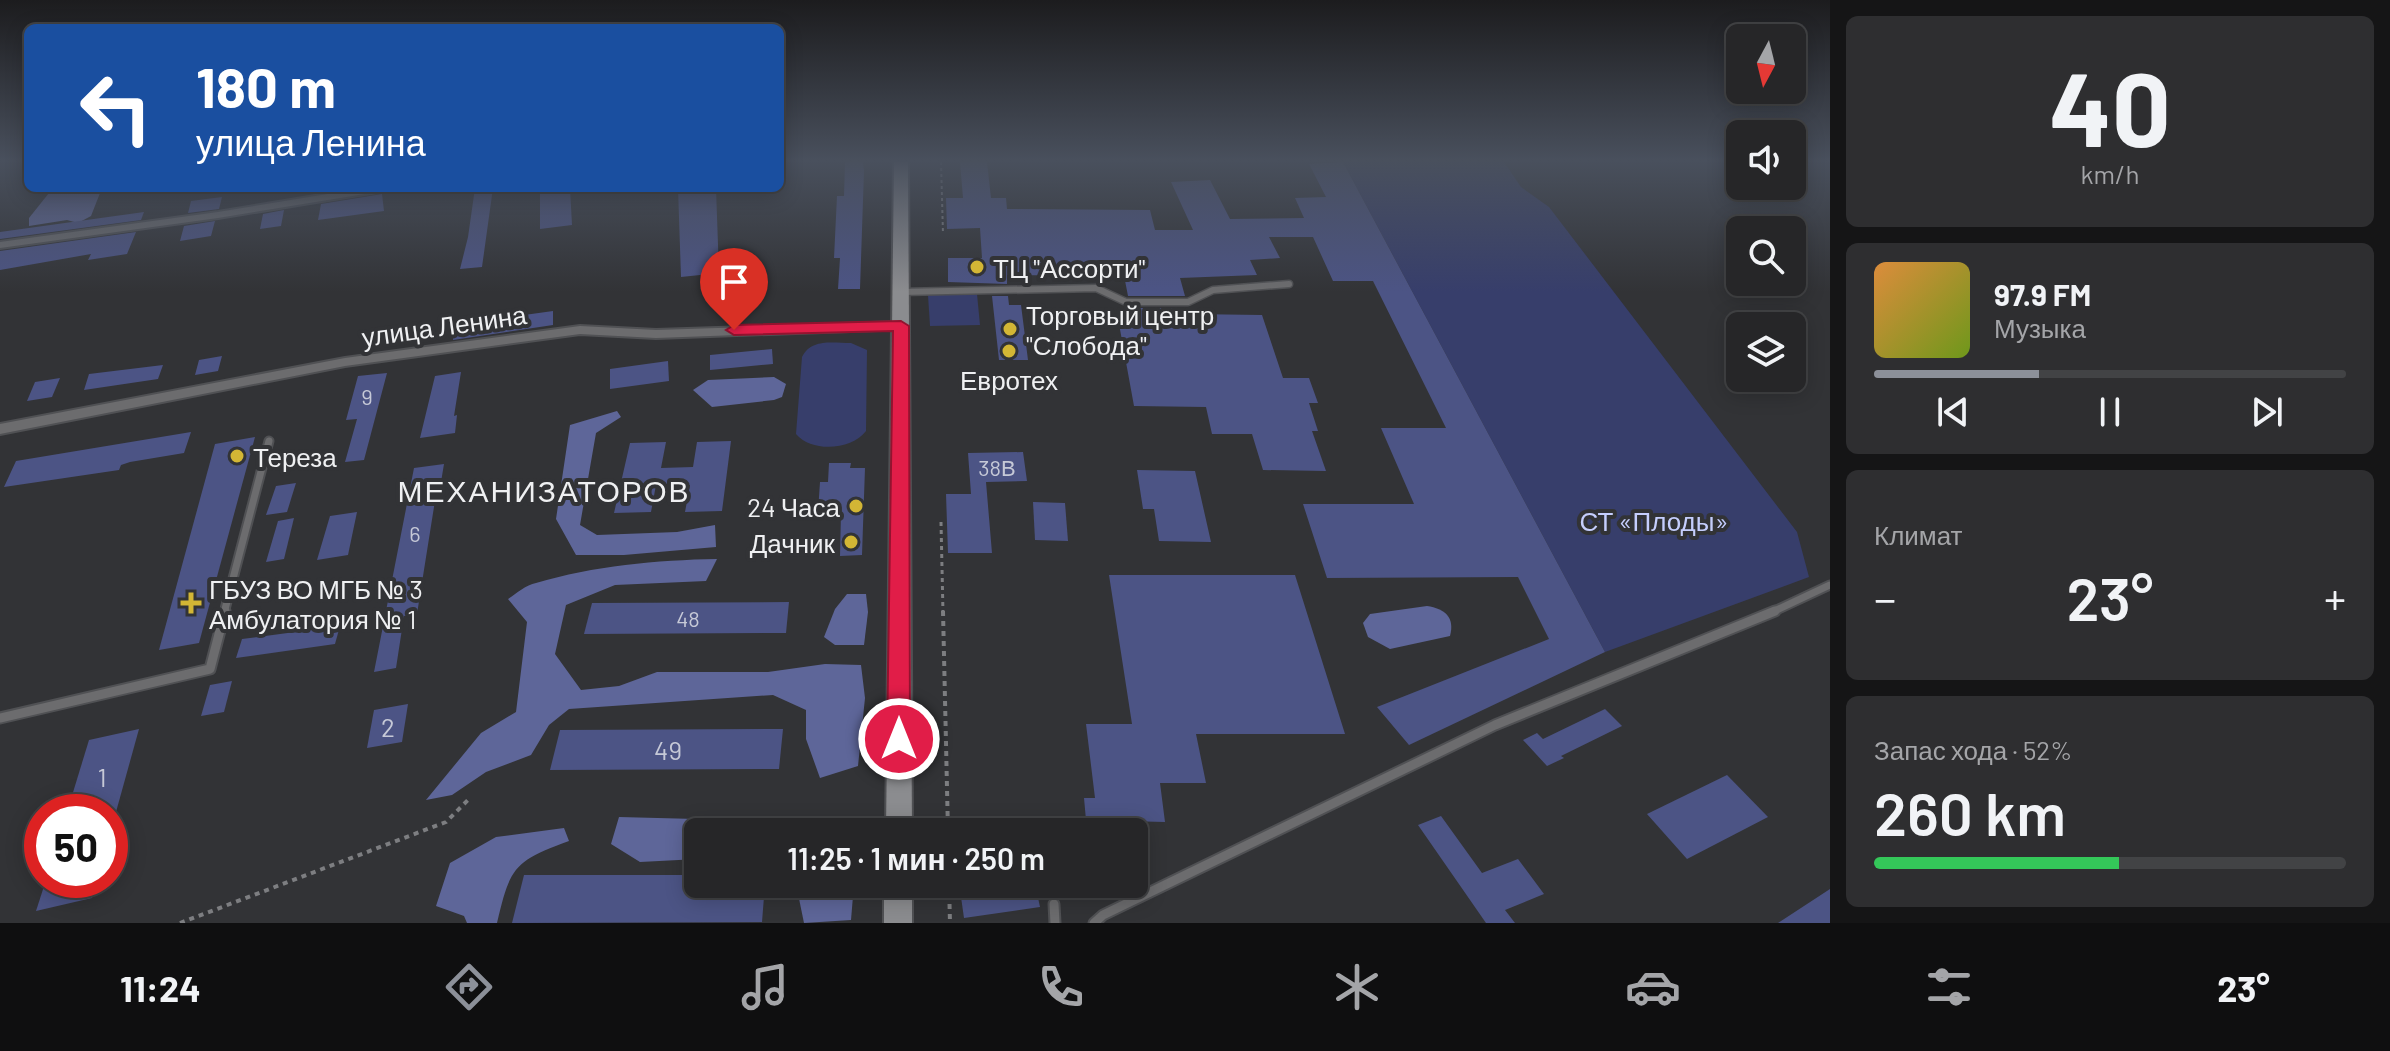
<!DOCTYPE html>
<html lang="ru">
<head>
<meta charset="utf-8">
<style>
	:root { --surface:#262628; --page:#2e2e30; --text:#f1f3f6; --muted:#a4a5a8; --line:#424345; --accent:#8c9099 }
	body { margin:0; font-family:Barlow,sans-serif; background:var(--page); color:var(--text); height:100vh; display:flex; flex-direction:column; font-size:30px; white-space:nowrap }
	* { box-sizing:border-box; margin:0 }
	p { font-size:26px; color:var(--muted) }
	.icon { flex:none; width:44px; height:44px; fill:none; stroke:currentColor; stroke-width:2; stroke-linecap:round; stroke-linejoin:round }
	.map { position:relative; flex:1; overflow:hidden }
	.sheet { display:flex; flex-direction:column; gap:16px; padding:16px; background:#151516; width:560px }
	.sheet>* { flex:none }
	.top-card { position:absolute; left:24px; top:24px; width:760px; height:168px; border-radius:12px; box-shadow:0 4px 20px #0003,0 0 0 2px var(--line); background:#1a4fa0; color:#fff; overflow:hidden }
	.needle { width:52px; rotate:187deg }
	.controls { position:absolute; left:1726px; top:24px; display:grid; gap:16px }
	.controls a { display:grid; place-items:center; width:80px; height:80px; border-radius:12px; background:var(--surface); box-shadow:0 4px 20px #0003,0 0 0 2px var(--line); font-size:40px }
	.speed { position:absolute; left:24px; top:794px; display:flex; gap:16px; font-size:40px; font-weight:700; text-align:center }
	.speed>* { display:grid; place-content:center; width:104px; height:104px; border-radius:50%; background:var(--surface); box-shadow:0 4px 20px #0003,0 0 0 2px var(--line); line-height:1 }
	.speed .limit { border:12px solid #d22; background:#fff; color:#111 }
	.pin { position:absolute; display:grid; place-items:center; width:68px; height:68px; color:#fff; margin:-82px -34px; border-radius:50% 50% 50% 0; rotate:-45deg; box-shadow:0 0 8px #0007 }
	.pin .icon { rotate:45deg }
	.me { position:absolute; width:88px; margin:-44px; rotate:0deg; stroke-linejoin:round; filter:drop-shadow(0 0 6px #0008) }
	.turn { display:flex; align-items:center; gap:28px; height:168px; padding:0 40px; font-size:36px }
	.turn .icon { width:104px; height:104px; stroke-width:2.5 }
	.turn b { display:block; font-size:56px; line-height:68px }
	.big { font-size:60px; font-weight:600; line-height:1.1 }
	.sheet .tile { flex:1; display:flex; flex-direction:column; justify-content:center; gap:12px; min-width:0; padding:0 28px; border-radius:12px; background:var(--page) }
	.sheet .dial { align-items:center; gap:0 }
	.dial b { font-size:104px; line-height:1 }
	.song { display:flex; align-items:center; gap:24px }
	.cover { width:96px; height:96px; border-radius:12px; background:linear-gradient(135deg,hsl(30 70% 55%),hsl(80 70% 35%)) }
	.played { height:8px; border-radius:4px; background:linear-gradient(90deg,var(--accent) 35%,var(--line) 35%) }
	.keys { display:flex; justify-content:space-around; direction:ltr }
	.heat { display:flex; justify-content:space-between; align-items:center; font-size:44px; direction:ltr }
	.charge { height:12px; border-radius:6px; background:linear-gradient(90deg,#34c759 52%,var(--line) 0) }
	.trip { position:absolute; left:684px; top:818px; width:464px; height:80px; border-radius:12px; background:var(--surface); box-shadow:0 4px 20px #0003,0 0 0 2px var(--line); font-weight:600; line-height:80px; text-align:center }
	.tab-bar { display:flex; height:128px; justify-content:space-around; align-items:center; background:#0f0f10; color:var(--muted) }
	.tab-bar .icon { width:56px; height:56px }
	.tab-bar .selected { color:var(--accent) }
	.tab-bar b { font-size:36px; color:var(--text) }
	main { display:flex; flex:1; min-height:0 }
	.map>svg:first-child { display:block }
	.green { fill:#373e6b }
	.forest { fill:#5e6699 }
	.building { fill:#4c5485 }
	.lines { fill:none; stroke-linecap:round; stroke-linejoin:round }
	.service-far2-casing { stroke:#505154; stroke-width:9 }
	.service-far1-casing { stroke:#505154; stroke-width:11 }
	.service-casing { stroke:#505154; stroke-width:13 }
	.minor-casing { stroke:#505154; stroke-width:4 }
	.secondary-casing { stroke:#505154; stroke-width:4 }
	.path-far2 { stroke:#7d7e81; stroke-width:2; stroke-dasharray:3 3; stroke-linecap:butt }
	.path-far1 { stroke:#7d7e81; stroke-width:3; stroke-dasharray:4 4; stroke-linecap:butt }
	.path { stroke:#7d7e81; stroke-width:4; stroke-dasharray:5 5; stroke-linecap:butt }
	.service-far2 { stroke:#6c6c6e; stroke-width:6 }
	.service-far1 { stroke:#6c6c6e; stroke-width:7 }
	.service { stroke:#6c6c6e; stroke-width:9 }
	.minor { fill:#6c6c6e; fill-rule:evenodd }
	.secondary { fill:#8b8c8f; fill-rule:evenodd }
	.route { fill:#e11d48; stroke:#92132f; stroke-width:2 }
	.poi-dot { fill:#d3b635; stroke:#323336; stroke-width:3 }
	.labels { text-anchor:middle; dominant-baseline:central; stroke-width:8; stroke-linejoin:round; paint-order:stroke }
	.number-label { font-size:22px; fill:#c6c9d7 }
	.poi-label { font-size:26px; fill:#eff0f2; stroke:#323336; text-anchor:start }
	.street-label { font-size:26px; fill:#eff0f2; stroke:#323336 }
	.park-label { font-size:26px; fill:#c5cefd; stroke:#323336 }
	.near-number-label { font-size:26px; fill:#c6c9d7 }
	.quarter-label { font-size:30px; letter-spacing:2px; fill:#eff0f2; stroke:#323336 }
</style>
</head>
<body>
<main>
<div class="map">
<svg width="1830" height="923" viewBox="0 0 1830 923">
	<rect width="100%" height="100%" fill="#323336"/>
	<g class="green">
		<polygon points="1343,162 1504,162 1521,187 1549,207 1797,532 1809,577 1605,652"/>
		<polygon points="977,294 980,325 930,326 928,295"/>
		<path d="M851 343 867 350 866 431C852 450 812 453 796 434L802 357C811 338 833 343 851 343Z"/>
	</g>
	<g class="forest">
		<polygon points="58,188 102,188 91,216 78,223 67,220 29,226 29,218 49,193"/>
		<polygon points="774,377 786,384 782,397 774,400 712,407 693,390 708,380"/>
		<polygon points="617,411 621,417 596,433 580,525 597,535 677,532 715,525 716,547 624,555 576,555 556,519 570,425"/>
		<path d="M717 559 706 581 615 585 566 605 555 654 581 690 619 686 657 672H768L825 664 861 665 865 698 858 766 820 778 806 739V710L773 695 569 709 549 725 531 755 486 772 452 795 426 800 481 733 516 712 527 622 508 599C517 593 526 585 536 583 593 566 657 560 717 559Z"/>
		<polygon points="847,594 866,594 868,612 864,645 835,645 824,637 835,609"/>
		<path d="M1427 606C1445 609 1455 617 1450 636L1390 649 1368 637 1363 623 1370 614Z"/>
		<polygon points="619,817 776,821 802,828 825,822 841,824 845,832 698,832 698,859 640,862 611,844"/>
		<path d="M564 828 569 841C514 861 510 867 497 923H467L464 916 436 906 450 863 496 837Z"/>
		<polygon points="796,884 854,884 851,920 804,923"/>
	</g>
	<g class="building">
		<polygon points="845,162 863,162 864,171 860,289 838,289 840,258 834,258 837,196 844,196"/>
		<polygon points="960,162 987,162 991,198 1006,198 1007,209 1150,210 1155,230 1193,230 1171,182 1210,180 1230,219 1304,218 1295,198 1326,197 1309,164 1343,162 1605,652 1409,745 1377,707 1549,639 1518,577 1327,578 1303,504 1414,504 1381,428 1446,428 1373,281 1333,281 1313,237 1269,237 1280,258 1250,260 1257,275 1180,278 1185,296 1128,296 1121,260 1092,260 1094,276 1007,275 1007,284 948,282 948,258 982,258 980,228 947,229 946,198 963,198"/>
		<polygon points="475,188 493,188 482,267 460,269 468,237"/>
		<polygon points="540,188 570,188 572,225 540,229"/>
		<polygon points="678,188 716,188 719,273 681,277"/>
		<polygon points="382,194 384,211 318,220 321,204"/>
		<polygon points="222,197 219,209 188,213 191,201"/>
		<polygon points="284,210 281,226 260,229 263,214"/>
		<polygon points="144,212 141,220 0,239 0,232"/>
		<polygon points="215,221 211,236 180,241 184,226"/>
		<polygon points="136,232 127,254 88,260 91,254 0,270 0,251"/>
		<polygon points="992,296 1008,296 1009,305 1021,305 1028,360 999,360"/>
		<polygon points="1131,308 1188,308 1190,314 1262,315 1283,378 1309,378 1318,403 1309,403 1318,431 1312,431 1326,471 1263,470 1252,434 1212,434 1206,407 1134,406 1117,313 1132,313"/>
		<polygon points="553,311 553,325 453,340 454,325"/>
		<polygon points="772,349 773,364 710,370 710,355"/>
		<polygon points="222,356 218,371 195,375 199,360"/>
		<polygon points="668,361 669,381 610,389 610,369"/>
		<polygon points="163,365 158,379 84,390 89,374"/>
		<polygon points="461,372 454,416 457,415 455,433 420,438 435,376"/>
		<polygon points="387,373 364,460 345,462 357,419 346,420 358,376"/>
		<polygon points="60,378 52,397 27,401 35,382"/>
		<polygon points="191,432 184,453 130,462 121,465 119,470 4,487 16,461"/>
		<polygon points="255,437 199,643 159,650 215,444"/>
		<polygon points="731,441 722,511 685,512 690,485 656,485 651,512 614,513 630,443 666,442 661,468 693,467 697,442"/>
		<polygon points="1023,452 1027,481 986,482 992,553 948,553 946,494 971,494 968,453"/>
		<polygon points="829,463 851,463 850,468 865,468 862,555 840,556 841,512 818,512 820,482 828,482"/>
		<polygon points="444,464 440,488 437,488 417,614 404,616 396,668 374,672 414,468"/>
		<polygon points="1137,470 1195,471 1211,542 1159,541 1154,509 1143,509"/>
		<polygon points="296,483 287,512 266,515 276,486"/>
		<polygon points="1033,502 1065,503 1068,541 1035,540"/>
		<polygon points="357,512 348,555 317,560 330,516"/>
		<polygon points="294,518 284,559 266,562 278,521"/>
		<polygon points="1109,575 1295,575 1345,734 1196,734 1206,783 1160,783 1165,822 1086,820 1084,798 1095,798 1086,724 1132,724"/>
		<polygon points="789,602 786,633 584,634 592,603"/>
		<polygon points="340,626 335,644 236,658 242,639"/>
		<polygon points="232,681 224,712 201,716 210,685"/>
		<polygon points="408,704 402,742 367,748 374,710"/>
		<polygon points="1605,709 1622,726 1561,756 1564,758 1547,766 1523,740 1537,733 1543,739"/>
		<polygon points="139,729 116,812 67,812 89,740"/>
		<polygon points="783,729 779,769 550,770 560,730"/>
		<polygon points="1727,775 1768,817 1687,859 1647,814"/>
		<polygon points="1441,816 1482,873 1518,859 1544,894 1505,910 1515,923 1486,923 1418,825"/>
		<polygon points="524,875 698,875 698,884 765,884 762,922 512,923"/>
		<polygon points="46,880 97,880 92,898 36,911"/>
		<polygon points="1004,884 1035,884 1040,907 964,918 960,890"/>
		<polygon points="1830,889 1830,923 1778,923"/>
	</g>
	<g class="lines">
		<g class="service-far2-casing">
			<polyline id="service-far2" points="901,292 1096,288 1126,302 1188,302 1213,290 1289,284"/>
		</g>
		<g class="service-far1-casing">
			<g id="service-far1">
				<polyline points="224,613 269,441"/>
				<polyline points="1770,613 1830,585"/>
			</g>
		</g>
		<g class="service-casing">
			<g id="service">
				<polyline points="0,718 210,669 225,611"/>
				<polyline points="1054,904 1055,923"/>
				<polyline points="1094,923 1103,915 1495,725 1775,611"/>
			</g>
		</g>
		<g class="minor-casing">
			<g id="minor">
				<polygon points="364,188 388,188 383,191 218,218 0,248 0,242 218,212"/>
				<polygon points="901,322 907,326 905,329 656,338 580,334 345,366 0,434 0,424 345,358 580,326 656,330"/>
			</g>
		</g>
		<g class="secondary-casing">
			<g id="secondary">
				<polygon points="894,162 908,162 912,832 886,832"/>
				<rect x="884" y="884" width="28" height="39"/>
			</g>
		</g>
		<polyline class="path-far2" points="941,162 943,234"/>
		<polyline class="path-far1" points="941,522 943,613"/>
		<g class="path">
			<polyline points="943,611 948,832"/>
			<polyline points="949,884 950,923"/>
			<polyline points="180,923 446,822 468,800"/>
		</g>
		<use href="#service-far2" class="service-far2"/>
		<use href="#service-far1" class="service-far1"/>
		<use href="#service" class="service"/>
		<use href="#minor" class="minor"/>
		<use href="#secondary" class="secondary"/>
	</g>
	<linearGradient id="sky" x2="0" y2="1"><stop stop-color="#1c1c1e"/><stop offset="0.55" stop-color="#49505d"/><stop offset="1" stop-color="#49505d" stop-opacity="0"/></linearGradient>
	<rect width="1830" height="292" fill="url(#sky)"/>
	<polygon class="route" points="901,321 909,326 910,739 907,746 899,749 891,746 887,739 893,331 734,335 726,330 734,325"/>
	<g class="poi-dot">
		<circle cx="977" cy="267" r="8"/>
		<circle cx="1010" cy="329" r="8"/>
		<circle cx="1009" cy="351" r="8"/>
		<circle cx="237" cy="456" r="8"/>
		<circle cx="856" cy="506" r="8"/>
		<circle cx="851" cy="542" r="8"/>
		<path d="M187 591h8v8h8v8h-8v8h-8v-8h-8v-8h8z"/>
	</g>
	<g class="labels">
		<g class="number-label">
			<text x="367" y="396">9</text>
			<text x="997" y="467">38В</text>
			<text x="415" y="533">6</text>
			<text x="688" y="618">48</text>
		</g>
		<g class="poi-label">
			<text x="993" y="267">ТЦ "Ассорти"</text>
			<text x="1026" y="314">Торговый центр<tspan x="1026" dy="30">"Слобода"</tspan></text>
			<text x="1009" y="379" text-anchor="middle">Евротех</text>
			<text x="253" y="456">Тереза</text>
			<text x="840" y="506" text-anchor="end">24 Часа</text>
			<text x="835" y="542" text-anchor="end">Дачник</text>
			<text x="209" y="588">ГБУЗ ВО МГБ № 3<tspan x="209" dy="30">Амбулатория № 1</tspan></text>
		</g>
		<g class="street-label">
			<text transform="translate(444 325) rotate(-8)">улица Ленина</text>
		</g>
		<g class="park-label">
			<text x="1654" y="520">СТ «Плоды»</text>
		</g>
		<g class="near-number-label">
			<text x="388" y="726">2</text>
			<text x="668" y="749">49</text>
			<text x="102" y="776">1</text>
		</g>
		<g class="quarter-label">
			<text x="544" y="490">МЕХАНИЗАТОРОВ</text>
		</g>
	</g>
</svg>
<div class="controls">
<a><svg class="needle" viewBox="-14 -14 28 28"><path d="M0-13l5 13h-10z" fill="#e53935"/><path d="M0 13l5-13h-10z" fill="#a4a5a8"/></svg></a>
<a><svg class="icon" aria-label="sound" viewBox="0 0 24 24"><path d="M4 9h4l5-4v14l-5-4H4zM17 9q2 3 0 6"/></svg></a>
<a><svg class="icon" aria-label="search" viewBox="0 0 24 24"><circle cx="10" cy="10" r="6"/><path d="M15 15l6 6"/></svg></a>
<a><svg class="icon" aria-label="layers" viewBox="0 0 24 24"><path d="M12 4l9 5-9 5-9-5zM3 14l9 5 9-5"/></svg></a>
</div>
<div class="speed"><div class="limit">50</div></div>
<div class="pin" style="left:734px;top:330px;background:#d93025"><svg class="icon" aria-label="arrive" viewBox="0 0 24 24"><path d="M6 21V4h12l-3 4 3 4H6"/></svg></div>
<svg class="me" style="left:899px;top:739px" viewBox="-20 -20 40 40"><circle r="17" fill="#e11d48" stroke="#fff" stroke-width="3"/><path d="M0-11L8 9 0 5-8 9z" fill="#fff"/></svg>
<div class="trip">11:25 · 1 мин · 250 m</div>
<div class="top-card">
<div class="turn"><svg class="icon" aria-label="left" viewBox="0 0 24 24"><path d="M17 20v-9H6M10 6l-5 5 5 5"/></svg><div><b>180 m</b>улица Ленина</div></div>
</div>
</div>
<section class="sheet">
<div class="tile dial"><b>40</b><p>km/h</p></div>
<div class="tile">
<div class="song"><i class="cover"></i><div><b>97.9 FM</b><p>Музыка</p></div></div>
<div class="played"></div>
<div class="keys"><svg class="icon" aria-label="previous" viewBox="0 0 24 24"><path d="M18 5L8 12l10 7zM5 5v14"/></svg><svg class="icon" aria-label="pause" viewBox="0 0 24 24"><path d="M8 5v14M16 5v14"/></svg><svg class="icon" aria-label="next" viewBox="0 0 24 24"><path d="M6 5l10 7-10 7zM19 5v14"/></svg></div>
</div>
<div class="tile"><p>Климат</p>
<div class="heat"><a>−</a><b class="big">23°</b><a>+</a></div>
</div>
<div class="tile"><p>Запас хода · 52%</p><b class="big">260 km</b><div class="charge"></div></div>
</section>
</main>
<nav class="tab-bar">
<b>11:24</b>
<svg class="icon selected" aria-label="directions" viewBox="0 0 24 24"><path d="M12 3l9 9-9 9-9-9zM9 14v-3h6M13 9l2 2-2 2"/></svg>
<svg class="icon" aria-label="music" viewBox="0 0 24 24"><path d="M9 18V5l10-2v13"/><circle cx="6" cy="18" r="3"/><circle cx="16" cy="16" r="3"/></svg>
<svg class="icon" aria-label="phone" viewBox="0 0 24 24"><path d="M5 4h4l2 5-3 2q2 4 5 5l2-3 5 2v4C11 20 4 13 5 4z"/></svg>
<svg class="icon" aria-label="climate" viewBox="0 0 24 24"><path d="M12 3v18M4 7l16 10M4 17L20 7"/></svg>
<svg class="icon" aria-label="car" viewBox="0 0 24 24"><path d="M5 17H2v-5l4-1 3-4h7l3 4 3 1v5h-3M9 17h6M6 11h13"/><circle cx="7" cy="17" r="2"/><circle cx="17" cy="17" r="2"/></svg>
<svg class="icon" aria-label="filters" viewBox="0 0 24 24"><path d="M4 7h16M4 17h16"/><circle cx="9" cy="7" r="2"/><circle cx="15" cy="17" r="2"/></svg>
<b>23°</b>
</nav>
</body>
</html>
